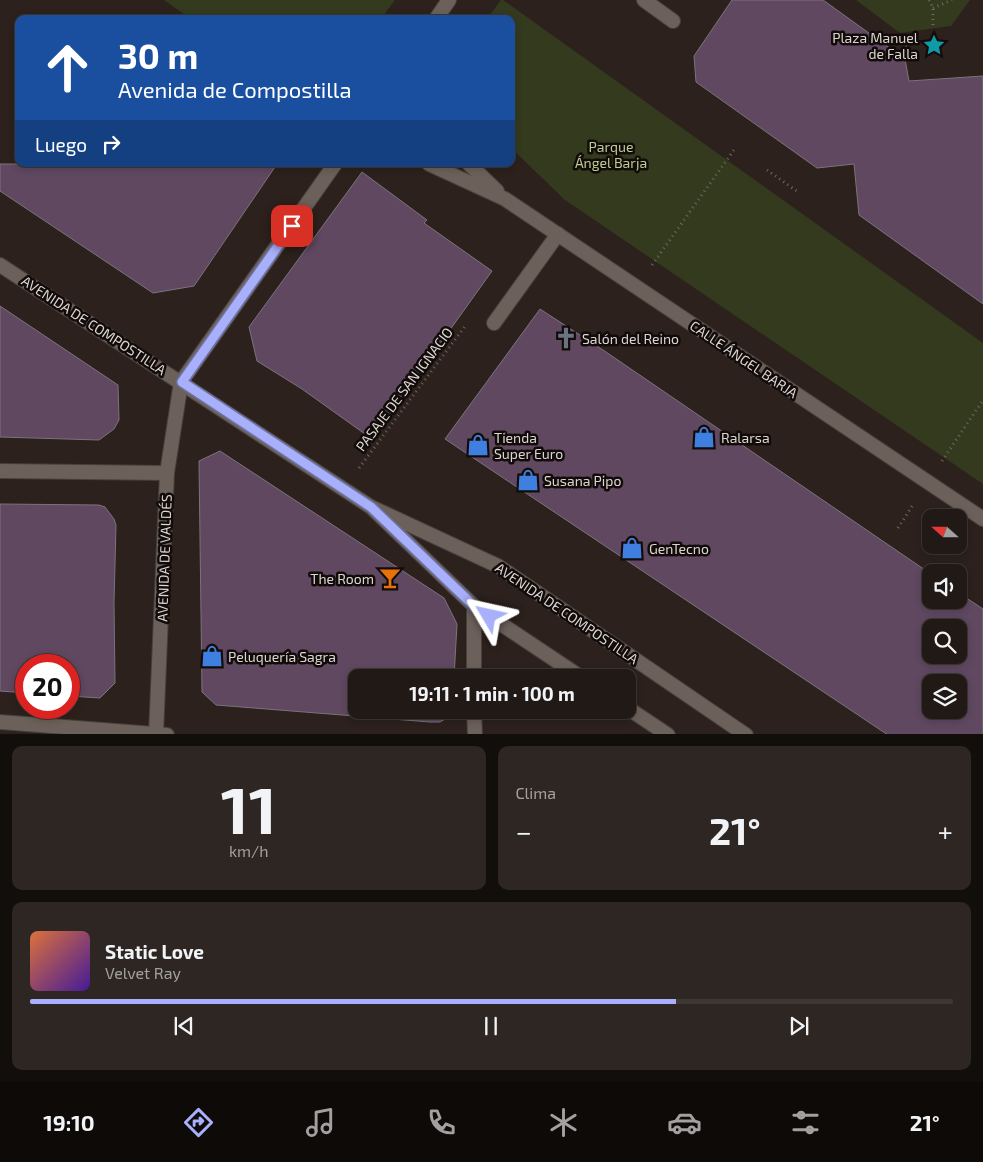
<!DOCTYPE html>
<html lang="es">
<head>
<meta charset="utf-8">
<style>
	:root { --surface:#211915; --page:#2d2622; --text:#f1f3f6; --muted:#a2a0a0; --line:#3e3834; --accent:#a8b0fc }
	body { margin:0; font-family:"Exo 2",sans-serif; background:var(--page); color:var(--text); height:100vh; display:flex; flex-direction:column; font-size:19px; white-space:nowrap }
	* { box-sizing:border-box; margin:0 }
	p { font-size:16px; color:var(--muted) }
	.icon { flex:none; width:28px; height:28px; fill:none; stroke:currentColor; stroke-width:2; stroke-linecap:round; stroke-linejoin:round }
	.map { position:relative; height:734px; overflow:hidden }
	.drawer { display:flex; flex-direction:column; gap:12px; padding:12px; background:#120e0c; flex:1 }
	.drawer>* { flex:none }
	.banner { position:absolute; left:15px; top:15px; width:500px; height:152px; border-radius:10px; box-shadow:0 2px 8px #0003,0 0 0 1px var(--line); background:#1a4fa0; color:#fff; overflow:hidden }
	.needle { width:32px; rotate:291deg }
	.controls { position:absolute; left:922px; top:509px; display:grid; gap:10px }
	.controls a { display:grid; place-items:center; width:45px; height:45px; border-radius:10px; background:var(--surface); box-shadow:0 2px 8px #0003,0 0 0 1px var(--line); font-size:25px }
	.speed { position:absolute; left:15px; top:654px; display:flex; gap:10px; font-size:25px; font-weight:700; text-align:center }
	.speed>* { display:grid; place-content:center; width:65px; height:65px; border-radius:50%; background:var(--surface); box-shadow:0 2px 8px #0003,0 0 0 1px var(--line); line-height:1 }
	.speed .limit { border:8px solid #d22; background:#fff; color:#111 }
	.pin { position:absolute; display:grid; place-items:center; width:42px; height:42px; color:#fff; margin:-21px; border-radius:10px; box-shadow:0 2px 8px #0006 }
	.me { position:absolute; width:55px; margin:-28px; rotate:306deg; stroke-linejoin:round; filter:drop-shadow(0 0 4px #0008) }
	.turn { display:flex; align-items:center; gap:18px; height:105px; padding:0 20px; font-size:22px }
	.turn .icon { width:65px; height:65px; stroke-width:2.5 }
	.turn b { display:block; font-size:35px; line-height:42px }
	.then { display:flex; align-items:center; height:48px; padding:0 20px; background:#0003; gap:10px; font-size:19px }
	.big { font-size:38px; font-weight:700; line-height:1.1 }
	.drawer .widget { flex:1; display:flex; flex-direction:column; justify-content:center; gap:8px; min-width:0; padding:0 18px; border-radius:10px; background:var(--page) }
	.drawer .dial { align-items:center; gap:0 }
	.dial b { font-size:65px; line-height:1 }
	.song { display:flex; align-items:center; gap:15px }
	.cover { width:60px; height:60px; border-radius:8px; background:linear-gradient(135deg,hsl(20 70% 55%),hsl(260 70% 35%)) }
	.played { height:5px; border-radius:2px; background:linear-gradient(90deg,var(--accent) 70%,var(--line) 70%) }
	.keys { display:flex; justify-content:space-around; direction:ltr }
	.heat { display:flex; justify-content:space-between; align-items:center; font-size:28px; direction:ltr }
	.drawer .tiles { flex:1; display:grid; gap:12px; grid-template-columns:1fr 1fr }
	.widget:last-child { grid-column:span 2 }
	.trip { position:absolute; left:348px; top:669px; width:288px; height:50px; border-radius:10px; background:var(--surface); box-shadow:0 2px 8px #0003,0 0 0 1px var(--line); font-weight:700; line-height:50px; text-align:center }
	.menu { display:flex; height:80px; justify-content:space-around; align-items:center; background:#0d0a08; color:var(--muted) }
	.menu .icon { width:35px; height:35px }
	.menu .on { color:var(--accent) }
	.menu b { font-size:22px; color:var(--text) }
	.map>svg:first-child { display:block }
	.green { fill:#333a1d }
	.building { fill:#5f4860; stroke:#7c737d; fill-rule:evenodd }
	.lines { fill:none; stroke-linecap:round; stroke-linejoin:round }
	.service-casing { stroke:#48403b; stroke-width:16 }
	.minor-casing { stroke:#48403b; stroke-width:16 }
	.tertiary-casing { stroke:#48403b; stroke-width:16 }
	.path { stroke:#706762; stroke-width:3; stroke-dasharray:1 4; stroke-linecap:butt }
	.service { stroke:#6c605a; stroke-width:14 }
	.minor { stroke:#6c605a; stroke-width:14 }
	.tertiary { stroke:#6c605a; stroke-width:14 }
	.route-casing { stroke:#6d72a4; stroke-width:12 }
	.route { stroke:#a8b0fc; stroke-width:9 }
	.labels { text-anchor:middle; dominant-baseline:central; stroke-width:5; stroke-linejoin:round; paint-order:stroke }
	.poi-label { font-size:14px; fill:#ddd5d2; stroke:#110c0a; text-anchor:start }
	.park-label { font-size:14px; fill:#becd93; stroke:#110c0a }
	.street-label { font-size:14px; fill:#ddd5d2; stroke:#110c0a }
</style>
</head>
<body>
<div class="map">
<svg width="983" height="735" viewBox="0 0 983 735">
	<rect width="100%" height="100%" fill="#2c211c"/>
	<g class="green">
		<polygon points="164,0 395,0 381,19 191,19"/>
		<polygon points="501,0 503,0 983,343 983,484 565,200 511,148 511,19 487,19"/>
		<polygon points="856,0 970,0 951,26 900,33"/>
	</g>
	<g class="building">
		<polygon points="732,0 823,0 905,59 909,81 983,76 983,304 859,215 854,164 817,168 696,82 694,56"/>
		<polygon points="0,164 277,164 194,286 153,293 0,191"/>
		<polygon points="362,172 427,220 424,223 492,271 372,439 302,389 257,361 249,327"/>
		<polygon points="0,306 118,385 119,420 114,429 99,440 0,437"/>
		<path d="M540 309 606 352 931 574V600H959V593L983 609V735H888L445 439ZM931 628H959V655H931ZM931 682H959V710H931Z"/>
		<polygon points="220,451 444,598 457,624 454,678 356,678 356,710 453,710 445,719 440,722 430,722 216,705 202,692 199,461"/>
		<polygon points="0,504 99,505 105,507 114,519 116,525 114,603 115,683 100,698 69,696 69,665 26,665 26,693 0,691"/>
	</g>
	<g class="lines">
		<g class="service-casing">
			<g id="service">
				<polyline points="494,323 558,234"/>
				<polyline points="474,606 582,678"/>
				<polyline points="626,707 668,735"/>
			</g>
		</g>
		<g class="minor-casing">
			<g id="minor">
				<polyline points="644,0 673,21"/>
				<polyline points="429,164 505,199 983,519"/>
				<polyline points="469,164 497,191"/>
				<polyline points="0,471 167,473"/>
				<polyline points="373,509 474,606 474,678"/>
				<polyline points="474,710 475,735"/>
			</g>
		</g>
		<g class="tertiary-casing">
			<g id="tertiary">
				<polyline points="436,19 449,0"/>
				<polyline points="0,265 371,507 498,566 746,735"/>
				<polyline points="0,722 167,735"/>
				<polyline points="156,735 167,473 181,382 335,164"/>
			</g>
		</g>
		<g class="path">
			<polyline points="929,0 933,8 933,28"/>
			<polyline points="933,8 952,0"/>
			<polyline points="893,38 909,49"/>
			<polyline points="767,170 798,192"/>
			<polyline points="652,265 736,147"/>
			<polyline points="942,461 983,400"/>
			<polyline points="359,468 466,325"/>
			<polyline points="898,528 914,503"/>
		</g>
		<use href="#service" class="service"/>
		<use href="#minor" class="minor"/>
		<use href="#tertiary" class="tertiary"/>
	</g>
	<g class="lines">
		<g class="route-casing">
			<polyline id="route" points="292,226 182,382 371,507 474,606 489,616"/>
		</g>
		<use href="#route" class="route"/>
	</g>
	<defs>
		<g id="sight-bare" transform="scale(1.725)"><path d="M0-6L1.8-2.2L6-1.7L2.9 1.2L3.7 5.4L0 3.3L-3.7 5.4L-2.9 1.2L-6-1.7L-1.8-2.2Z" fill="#0f9aa8" stroke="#110c0a" stroke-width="2.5" paint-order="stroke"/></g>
		<g id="church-bare" transform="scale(1.725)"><path d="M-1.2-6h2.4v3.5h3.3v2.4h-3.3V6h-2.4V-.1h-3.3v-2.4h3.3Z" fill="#6b7280" stroke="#110c0a" stroke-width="2.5" paint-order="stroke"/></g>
		<g id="shop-bare" transform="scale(1.725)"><path d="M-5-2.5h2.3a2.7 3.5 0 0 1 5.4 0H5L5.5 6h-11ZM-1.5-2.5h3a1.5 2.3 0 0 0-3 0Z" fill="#3f7fe0" stroke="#110c0a" stroke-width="2.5" paint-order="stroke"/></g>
		<g id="bar-bare" transform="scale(1.725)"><path d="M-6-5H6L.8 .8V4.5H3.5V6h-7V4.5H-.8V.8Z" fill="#e8710a" stroke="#110c0a" stroke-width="2.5" paint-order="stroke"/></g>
	</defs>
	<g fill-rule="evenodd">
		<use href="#sight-bare" x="934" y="45"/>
		<use href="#church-bare" x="566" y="338"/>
		<use href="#shop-bare" x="704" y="437"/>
		<use href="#shop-bare" x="478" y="445"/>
		<use href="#shop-bare" x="528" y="480"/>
		<use href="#shop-bare" x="632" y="548"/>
		<use href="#bar-bare" x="390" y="578"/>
		<use href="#shop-bare" x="212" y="656"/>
	</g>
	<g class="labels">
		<g class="poi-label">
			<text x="918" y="37" text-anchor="end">Plaza Manuel<tspan x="918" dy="16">de Falla</tspan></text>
			<text x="582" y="338">Salón del Reino</text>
			<text x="494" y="437">Tienda<tspan x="494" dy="16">Super Euro</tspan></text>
			<text x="721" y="437">Ralarsa</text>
			<text x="544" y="480">Susana Pipo</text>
			<text x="649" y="548">GenTecno</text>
			<text x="374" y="578" text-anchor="end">The Room</text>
			<text x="228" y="656">Peluquería Sagra</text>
		</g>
		<g class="park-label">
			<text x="611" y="146">Parque<tspan x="611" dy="16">Ángel Barja</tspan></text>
		</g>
		<g class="street-label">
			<text transform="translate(94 325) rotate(33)">AVENIDA DE COMPOSTILLA</text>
			<text transform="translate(744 359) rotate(34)">CALLE ÁNGEL BARJA</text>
			<text transform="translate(404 389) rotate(-53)">PASAJE DE SAN IGNACIO</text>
			<text transform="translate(164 558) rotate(-88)">AVENIDA DE VALDÉS</text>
			<text transform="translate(567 613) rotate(34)">AVENIDA DE COMPOSTILLA</text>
		</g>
	</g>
</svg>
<div class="controls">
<a><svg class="needle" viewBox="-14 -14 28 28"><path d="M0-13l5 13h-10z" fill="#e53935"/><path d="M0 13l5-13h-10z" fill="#a2a0a0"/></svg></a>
<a><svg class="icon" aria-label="sound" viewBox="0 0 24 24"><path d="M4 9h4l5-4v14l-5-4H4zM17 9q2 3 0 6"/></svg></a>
<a><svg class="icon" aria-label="search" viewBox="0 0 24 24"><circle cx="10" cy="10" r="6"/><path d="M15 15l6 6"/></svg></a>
<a><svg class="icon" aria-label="layers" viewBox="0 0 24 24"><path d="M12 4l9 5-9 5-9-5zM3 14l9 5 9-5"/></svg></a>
</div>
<div class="speed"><div class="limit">20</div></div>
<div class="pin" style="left:292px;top:226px;background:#d93025"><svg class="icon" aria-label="arrive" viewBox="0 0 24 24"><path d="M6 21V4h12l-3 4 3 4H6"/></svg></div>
<svg class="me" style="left:489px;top:616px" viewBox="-20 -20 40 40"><path d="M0-17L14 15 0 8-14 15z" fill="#a8b0fc" stroke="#fff" stroke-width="4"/></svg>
<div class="trip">19:11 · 1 min · 100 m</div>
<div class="banner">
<div class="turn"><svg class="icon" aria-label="ahead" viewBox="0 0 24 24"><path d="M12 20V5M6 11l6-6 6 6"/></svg><div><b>30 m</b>Avenida de Compostilla</div></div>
<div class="then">Luego<svg class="icon" aria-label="right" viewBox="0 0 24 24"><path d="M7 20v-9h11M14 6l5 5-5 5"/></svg></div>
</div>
</div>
<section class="drawer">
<div class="tiles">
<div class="widget dial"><b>11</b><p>km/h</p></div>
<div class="widget"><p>Clima</p>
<div class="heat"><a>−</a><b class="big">21°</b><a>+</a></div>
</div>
<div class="widget">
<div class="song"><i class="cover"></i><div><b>Static Love</b><p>Velvet Ray</p></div></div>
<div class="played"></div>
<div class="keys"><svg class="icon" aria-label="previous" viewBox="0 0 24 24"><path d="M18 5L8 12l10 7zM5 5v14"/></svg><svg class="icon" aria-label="pause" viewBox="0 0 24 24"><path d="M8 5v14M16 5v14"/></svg><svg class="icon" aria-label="next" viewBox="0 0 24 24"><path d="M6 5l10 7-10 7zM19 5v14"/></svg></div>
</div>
</div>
</section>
<nav class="menu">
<b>19:10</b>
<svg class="icon on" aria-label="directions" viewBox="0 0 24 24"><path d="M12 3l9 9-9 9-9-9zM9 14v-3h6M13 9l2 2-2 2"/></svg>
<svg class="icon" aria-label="music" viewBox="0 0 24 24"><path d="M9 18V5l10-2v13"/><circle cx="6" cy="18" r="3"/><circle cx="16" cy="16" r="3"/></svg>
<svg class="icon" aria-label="phone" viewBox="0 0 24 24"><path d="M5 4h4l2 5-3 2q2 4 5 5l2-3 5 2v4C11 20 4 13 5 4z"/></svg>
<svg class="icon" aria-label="climate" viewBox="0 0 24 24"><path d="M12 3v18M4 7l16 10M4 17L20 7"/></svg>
<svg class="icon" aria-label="car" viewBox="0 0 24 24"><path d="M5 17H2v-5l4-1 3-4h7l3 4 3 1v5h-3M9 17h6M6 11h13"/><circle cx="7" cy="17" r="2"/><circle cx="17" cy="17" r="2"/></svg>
<svg class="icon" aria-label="filters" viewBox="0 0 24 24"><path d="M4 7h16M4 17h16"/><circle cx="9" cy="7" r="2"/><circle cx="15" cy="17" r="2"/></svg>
<b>21°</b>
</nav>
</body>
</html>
